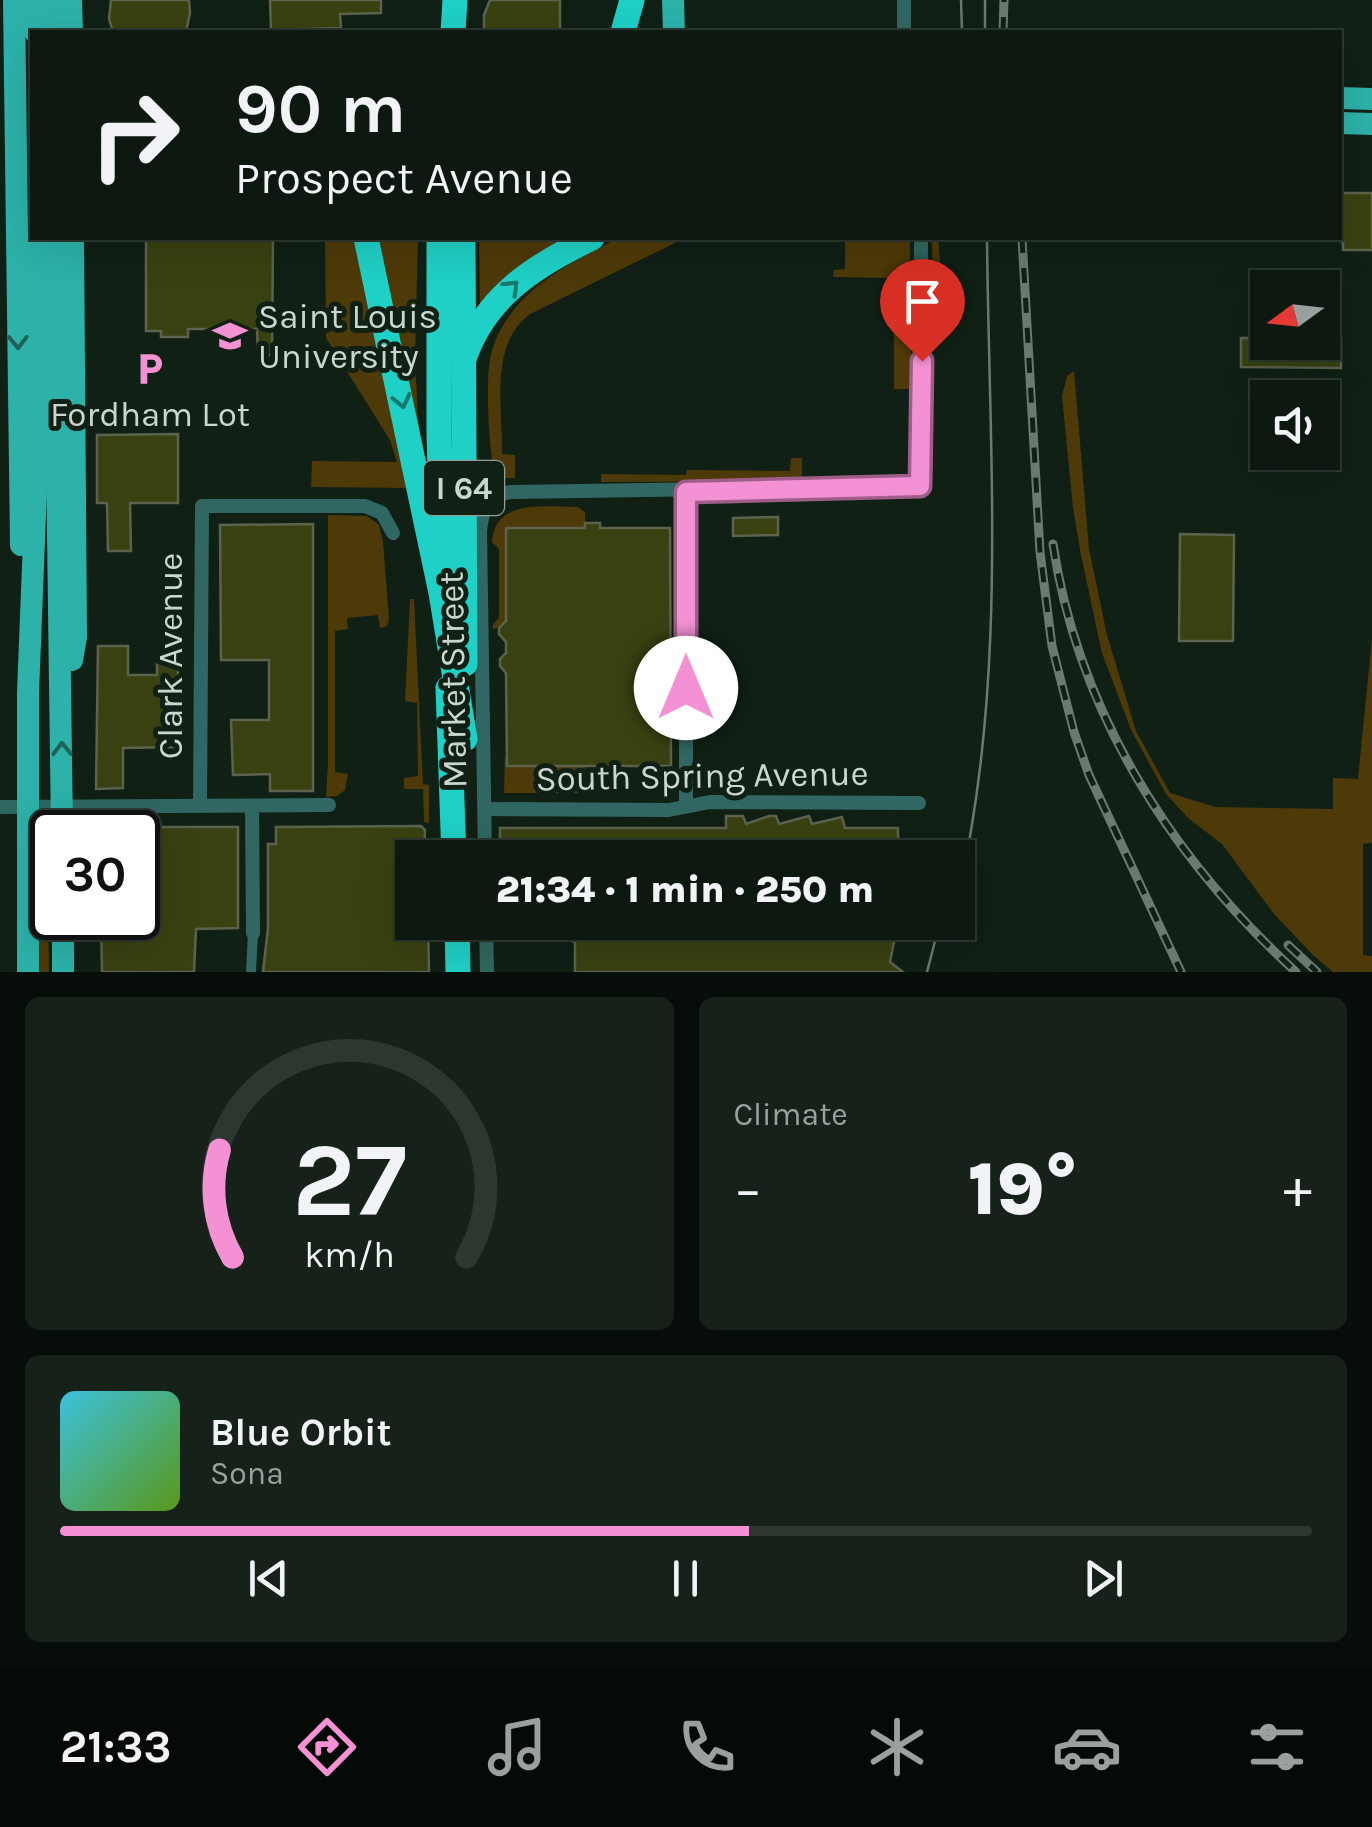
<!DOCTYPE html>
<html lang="en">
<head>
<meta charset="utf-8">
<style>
	:root { --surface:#0c1810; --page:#152119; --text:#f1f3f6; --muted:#9aa09f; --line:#2c3730; --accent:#f491d4 }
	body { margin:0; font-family:Karla,sans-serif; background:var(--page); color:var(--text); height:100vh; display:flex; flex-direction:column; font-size:38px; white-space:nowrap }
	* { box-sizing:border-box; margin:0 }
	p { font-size:32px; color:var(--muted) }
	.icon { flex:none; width:55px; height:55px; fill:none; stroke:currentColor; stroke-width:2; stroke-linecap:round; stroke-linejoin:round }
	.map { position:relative; height:972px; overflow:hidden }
	.drawer { display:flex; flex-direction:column; gap:25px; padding:25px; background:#070d09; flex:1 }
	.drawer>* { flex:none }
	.guide { position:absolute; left:30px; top:30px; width:1312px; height:210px; border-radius:0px; box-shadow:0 10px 40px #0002,0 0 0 2px var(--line); background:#0c1810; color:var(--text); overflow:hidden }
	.needle { width:65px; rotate:255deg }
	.buttons { position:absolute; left:1250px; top:270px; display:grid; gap:20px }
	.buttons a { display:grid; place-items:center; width:90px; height:90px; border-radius:0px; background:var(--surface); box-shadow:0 10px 40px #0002,0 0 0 2px var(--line); font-size:50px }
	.speed { position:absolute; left:30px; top:810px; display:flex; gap:20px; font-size:50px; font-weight:700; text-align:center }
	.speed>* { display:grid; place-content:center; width:130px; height:130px; border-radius:50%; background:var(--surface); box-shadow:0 10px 40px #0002,0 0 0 2px var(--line); line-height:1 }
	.speed .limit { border:5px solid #111; border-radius:15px; background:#fff; color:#111 }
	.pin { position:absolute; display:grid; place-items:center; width:85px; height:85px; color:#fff; margin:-102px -42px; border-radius:50% 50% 50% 0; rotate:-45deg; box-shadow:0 0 10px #0007 }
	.pin .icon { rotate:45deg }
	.me { position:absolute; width:110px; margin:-55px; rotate:0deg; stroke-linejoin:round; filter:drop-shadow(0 0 8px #0008) }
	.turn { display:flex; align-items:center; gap:35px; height:210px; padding:0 40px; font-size:45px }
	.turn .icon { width:130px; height:130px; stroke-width:2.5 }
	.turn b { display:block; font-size:70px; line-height:85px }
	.big { font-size:75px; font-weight:800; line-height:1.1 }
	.drawer .card { flex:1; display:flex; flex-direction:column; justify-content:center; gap:15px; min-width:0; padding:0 35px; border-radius:15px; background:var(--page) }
	.drawer .dial { align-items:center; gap:0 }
	.dial svg { height:260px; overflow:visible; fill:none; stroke:var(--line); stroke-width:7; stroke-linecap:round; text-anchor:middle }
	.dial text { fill:var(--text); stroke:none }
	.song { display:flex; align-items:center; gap:30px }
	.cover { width:120px; height:120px; border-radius:15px; background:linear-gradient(135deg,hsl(190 70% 55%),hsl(90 70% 35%)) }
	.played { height:10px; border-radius:5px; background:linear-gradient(90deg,var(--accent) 55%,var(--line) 55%) }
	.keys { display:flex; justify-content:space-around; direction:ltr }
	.heat { display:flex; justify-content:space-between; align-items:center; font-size:55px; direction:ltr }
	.drawer .tiles { flex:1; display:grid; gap:25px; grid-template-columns:1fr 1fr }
	.card:last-child { grid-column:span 2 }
	.trip { position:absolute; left:395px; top:840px; width:580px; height:100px; border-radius:0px; background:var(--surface); box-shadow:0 10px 40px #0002,0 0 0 2px var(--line); font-weight:800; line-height:100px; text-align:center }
	.tab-bar { display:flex; height:160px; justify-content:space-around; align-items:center; background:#050a06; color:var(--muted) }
	.tab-bar .icon { width:70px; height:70px }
	.tab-bar .active { color:var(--accent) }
	.tab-bar b { font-size:45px; color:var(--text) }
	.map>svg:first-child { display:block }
	.green { fill:#4e3908 }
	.building { fill:#394111; stroke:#5d624d; stroke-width:2.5 }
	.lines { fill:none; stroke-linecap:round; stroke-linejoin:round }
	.pedestrian { stroke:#306762; stroke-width:10 }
	.minor { stroke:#306762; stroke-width:14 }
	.primary { stroke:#2cb2a9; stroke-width:22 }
	.motorway { stroke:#1fd0c6; stroke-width:25 }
	.tram { stroke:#6c7970; stroke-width:2.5 }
	.rail-casing { stroke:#6c7970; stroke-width:9 }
	.rail { stroke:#102015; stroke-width:5; stroke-dasharray:15; stroke-linecap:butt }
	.motorway-bridge { stroke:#1fd0c6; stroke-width:25 }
	.oneway { stroke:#18786e }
	.oneway2 { stroke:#1d6258 }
	.route-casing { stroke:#9f5e8a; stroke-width:25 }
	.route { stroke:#f491d4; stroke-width:18 }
	.labels { text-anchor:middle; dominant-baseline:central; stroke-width:10; stroke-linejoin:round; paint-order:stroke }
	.shield { fill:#102015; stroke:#939f96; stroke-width:2.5 }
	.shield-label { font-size:32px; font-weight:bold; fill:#cbd6ce }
	.poi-label { font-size:35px; fill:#cbd6ce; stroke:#102015; text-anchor:start }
	.street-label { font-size:35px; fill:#cbd6ce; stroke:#102015 }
</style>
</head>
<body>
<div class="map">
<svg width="1372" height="972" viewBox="0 0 1372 972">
	<rect width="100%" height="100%" fill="#102015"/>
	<g class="green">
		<polygon points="325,238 356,238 409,488 311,487 312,461 397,462 390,440 326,338"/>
		<polygon points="376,238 418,238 415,360 419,435"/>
		<polygon points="479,238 573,238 480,313"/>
		<path d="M619 238H685L532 313C488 342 503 408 502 454L515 455V478H494C490 446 483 377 493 347 511 292 572 261 619 238Z"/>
		<polygon points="845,238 910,238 910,275 894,278 833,277 834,270 845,269"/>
		<polygon points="932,238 938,238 946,326 944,335 933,347"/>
		<polygon points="884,294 911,297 911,389 894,389 894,299 884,298"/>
		<polygon points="1074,371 1089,549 1107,635 1136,731 1170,793 1215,807 1333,809 1333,778 1358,779 1372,638 1372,843 1363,844 1363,955 1372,956 1372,972 1333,972 1313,955 1274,914 1222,844 1188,818 1166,794 1131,730 1102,653 1081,555 1073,508 1062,396 1067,376"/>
		<polygon points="791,458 802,458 802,481 601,482 601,474 686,475 687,470 790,471"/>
		<path d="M578 507 585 512V528H506L507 625 493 629V624L499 618V549L492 542C494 498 547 507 578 507Z"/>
		<polygon points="328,515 367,516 379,525 383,542 389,619 387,626 380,628 378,615 347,618 348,629 335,631 335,772 348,774 345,790 337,796 326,797 328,763"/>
		<polygon points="410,599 414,599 423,784 429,785 429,823 424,822 423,789 404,789 404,778 418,776 417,703 405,701"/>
		<polygon points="505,755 507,766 585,766 586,793 504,793"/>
		<polygon points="39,827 46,827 47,833 49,972 39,972"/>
	</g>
	<g class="building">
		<polygon points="111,0 189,0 190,13 186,32 113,32 109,19"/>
		<polygon points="270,0 381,0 381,13 340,14 341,28 271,30"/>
		<polygon points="490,0 560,0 560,32 484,32 484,15"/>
		<polygon points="1340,193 1372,193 1372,250 1343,250 1343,241 1340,241"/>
		<polygon points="146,238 273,238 272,355 258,356 257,329 188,329 188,337 161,337 161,331 146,331"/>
		<polygon points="1241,338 1268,338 1268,342 1322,342 1322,339 1341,339 1341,368 1241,367"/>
		<polygon points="178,434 178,503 130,503 131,551 108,551 107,503 97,503 97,435"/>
		<polygon points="778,517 778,535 733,536 733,518"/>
		<polygon points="585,523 600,523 600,528 670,528 671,766 507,766 506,673 500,666 500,659 506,653 506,642 499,634 499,628 506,621 506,528 585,528"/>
		<polygon points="313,524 313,791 270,791 270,774 233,775 231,720 269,720 269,660 221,660 220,525"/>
		<polygon points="1180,534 1234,535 1233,641 1179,641"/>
		<polygon points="98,646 128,646 128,675 157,675 157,657 178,657 178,747 123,748 123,788 96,789"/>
		<polygon points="726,816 743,816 746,824 769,816 776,816 779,824 809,816 812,824 842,817 845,828 898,828 898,858 500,858 500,828 726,828"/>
		<polygon points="421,826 425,830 424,858 412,858 412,922 428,922 429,972 263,972 268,928 268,844 276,844 276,827"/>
		<polygon points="138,827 238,827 238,928 196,929 194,972 102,972 101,918 138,918"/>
		<polygon points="550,922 898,922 890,962 903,972 575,972 575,942 558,937"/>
	</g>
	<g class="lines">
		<polyline class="pedestrian" points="251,972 253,933"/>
		<g class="minor">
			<polyline points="904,32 904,0"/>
			<polyline points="200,806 202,506 365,506 382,513 393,533"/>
			<polyline points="252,806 253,933"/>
			<polyline points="686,806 686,492"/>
			<polyline points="0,807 329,805"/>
			<polyline points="485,809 669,810 710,802 919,803"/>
			<path d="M485 858 480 531C482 510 487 495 511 492L920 486 921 238"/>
			<polyline points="486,922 487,972"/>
		</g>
		<g class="primary">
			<polyline points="14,0 21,545"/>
			<polyline points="34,0 35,32"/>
			<polyline points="51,0 51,32"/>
			<polyline points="71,0 72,32"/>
			<polyline points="673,0 674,32"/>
			<polyline points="1340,98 1372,99"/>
			<polyline points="1340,123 1372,124"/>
			<polyline points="54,238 62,832"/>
			<polyline points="72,660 76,637 73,238"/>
			<polyline points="63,918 63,972"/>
			<polyline points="28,972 28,693 37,464 37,238"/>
		</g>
		<g class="motorway">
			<polyline points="453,32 455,0"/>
			<polyline points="623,32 632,0"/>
			<polyline points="439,238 439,435 443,568"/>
			<path d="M464 359C485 296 536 265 592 238"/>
			<polyline points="448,688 454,858"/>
			<polyline points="457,922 458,972"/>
		</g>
		<g class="tram">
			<polyline points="961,0 962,32"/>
			<polyline points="985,0 985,32"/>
			<path d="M958 896C1008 680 989 457 987 238"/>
			<polyline points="927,972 940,922"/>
		</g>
		<g class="rail-casing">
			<g id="rail">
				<polyline points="1003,32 1004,0"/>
				<polyline points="1022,238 1040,552 1052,646 1074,732 1089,775 1181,972"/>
				<path d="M1053 544C1078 712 1172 859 1296 972"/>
				<polyline points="1288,945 1317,972"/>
			</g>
		</g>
		<use href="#rail" class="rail"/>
		<g class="motorway-bridge">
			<polyline points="366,238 441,593 465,739"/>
			<polyline points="463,238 465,664"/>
		</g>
	</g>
	<defs><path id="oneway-chevron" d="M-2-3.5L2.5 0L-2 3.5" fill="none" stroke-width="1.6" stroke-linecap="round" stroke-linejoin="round" transform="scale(2.5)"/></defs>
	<g class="oneway">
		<use href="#oneway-chevron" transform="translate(512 287) rotate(-45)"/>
		<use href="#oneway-chevron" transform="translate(402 401) rotate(77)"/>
	</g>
	<g class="oneway2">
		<use href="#oneway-chevron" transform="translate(18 342) rotate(89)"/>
		<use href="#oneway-chevron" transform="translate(62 749) rotate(-91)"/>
	</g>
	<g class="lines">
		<g class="route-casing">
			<polyline id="route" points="686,688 686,492 920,486 922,361"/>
		</g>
		<use href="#route" class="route"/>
	</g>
	<defs>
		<g id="university-bare" transform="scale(2.7)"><path d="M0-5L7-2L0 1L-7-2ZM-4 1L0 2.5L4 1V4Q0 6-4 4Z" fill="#f491d4" stroke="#102015" stroke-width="2.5" paint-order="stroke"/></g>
		<g id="parking-bare" transform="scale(2.7)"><path d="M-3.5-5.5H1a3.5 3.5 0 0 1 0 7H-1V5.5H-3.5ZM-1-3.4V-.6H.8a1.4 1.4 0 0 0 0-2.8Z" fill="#f491d4" stroke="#102015" stroke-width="2.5" paint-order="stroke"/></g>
	</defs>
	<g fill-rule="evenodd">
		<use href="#university-bare" x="230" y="336"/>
		<use href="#parking-bare" x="150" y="369"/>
	</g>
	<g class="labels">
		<rect class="shield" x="424" y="461" width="80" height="54" rx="8"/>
		<g class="shield-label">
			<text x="464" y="488">I 64</text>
		</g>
		<g class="poi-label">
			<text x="258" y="316">Saint Louis<tspan x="258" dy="40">University</tspan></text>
			<text x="150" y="414" text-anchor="middle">Fordham Lot</text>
		</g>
		<g class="street-label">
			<text transform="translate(170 656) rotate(-90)">Clark Avenue</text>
			<text transform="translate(453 680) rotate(-91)">Market Street</text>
			<text transform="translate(702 776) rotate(-1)">South Spring Avenue</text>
		</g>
	</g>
</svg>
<div class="buttons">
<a><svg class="needle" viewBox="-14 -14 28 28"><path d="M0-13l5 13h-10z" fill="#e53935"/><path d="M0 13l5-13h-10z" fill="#9aa09f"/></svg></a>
<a><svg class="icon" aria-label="sound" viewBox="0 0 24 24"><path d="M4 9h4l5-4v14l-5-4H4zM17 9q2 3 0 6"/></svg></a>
</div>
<div class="speed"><div class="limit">30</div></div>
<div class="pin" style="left:922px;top:361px;background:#d93025"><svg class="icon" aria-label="arrive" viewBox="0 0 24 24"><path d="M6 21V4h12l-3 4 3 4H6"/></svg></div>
<svg class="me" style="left:686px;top:688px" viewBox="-20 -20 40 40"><circle r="19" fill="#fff"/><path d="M0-13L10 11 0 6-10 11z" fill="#f491d4"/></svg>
<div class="trip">21:34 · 1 min · 250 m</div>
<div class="guide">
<div class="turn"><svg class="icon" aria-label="right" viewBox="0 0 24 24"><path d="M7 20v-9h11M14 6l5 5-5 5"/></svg><div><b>90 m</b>Prospect Avenue</div></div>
</div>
</div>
<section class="drawer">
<div class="tiles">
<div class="card dial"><svg viewBox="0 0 100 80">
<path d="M14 69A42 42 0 1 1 86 69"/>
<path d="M14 69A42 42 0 0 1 10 36" stroke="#f491d4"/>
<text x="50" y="56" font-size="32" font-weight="700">27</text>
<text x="50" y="72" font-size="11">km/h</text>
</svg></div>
<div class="card"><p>Climate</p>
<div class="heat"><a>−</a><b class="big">19°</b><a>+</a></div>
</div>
<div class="card">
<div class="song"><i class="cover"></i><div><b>Blue Orbit</b><p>Sona</p></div></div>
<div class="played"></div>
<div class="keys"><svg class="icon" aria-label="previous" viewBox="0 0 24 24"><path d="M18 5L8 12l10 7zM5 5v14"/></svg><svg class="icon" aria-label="pause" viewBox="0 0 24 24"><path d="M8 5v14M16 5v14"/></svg><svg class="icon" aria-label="next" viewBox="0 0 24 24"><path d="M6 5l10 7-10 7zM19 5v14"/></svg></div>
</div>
</div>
</section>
<nav class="tab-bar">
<b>21:33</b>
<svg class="icon active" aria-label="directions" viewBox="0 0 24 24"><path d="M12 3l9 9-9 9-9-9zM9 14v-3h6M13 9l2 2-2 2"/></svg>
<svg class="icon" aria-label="music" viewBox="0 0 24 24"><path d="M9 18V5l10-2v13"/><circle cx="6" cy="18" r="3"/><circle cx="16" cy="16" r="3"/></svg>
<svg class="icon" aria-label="phone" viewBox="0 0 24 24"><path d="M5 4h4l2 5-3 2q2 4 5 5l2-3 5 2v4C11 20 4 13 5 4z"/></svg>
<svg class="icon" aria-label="climate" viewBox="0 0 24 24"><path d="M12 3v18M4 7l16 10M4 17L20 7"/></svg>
<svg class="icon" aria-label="car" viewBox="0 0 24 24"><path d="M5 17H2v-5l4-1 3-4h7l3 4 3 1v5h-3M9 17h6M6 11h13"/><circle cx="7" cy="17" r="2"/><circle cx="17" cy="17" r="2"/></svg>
<svg class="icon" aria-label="filters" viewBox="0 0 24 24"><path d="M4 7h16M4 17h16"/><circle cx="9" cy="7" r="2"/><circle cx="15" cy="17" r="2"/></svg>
</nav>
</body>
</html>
